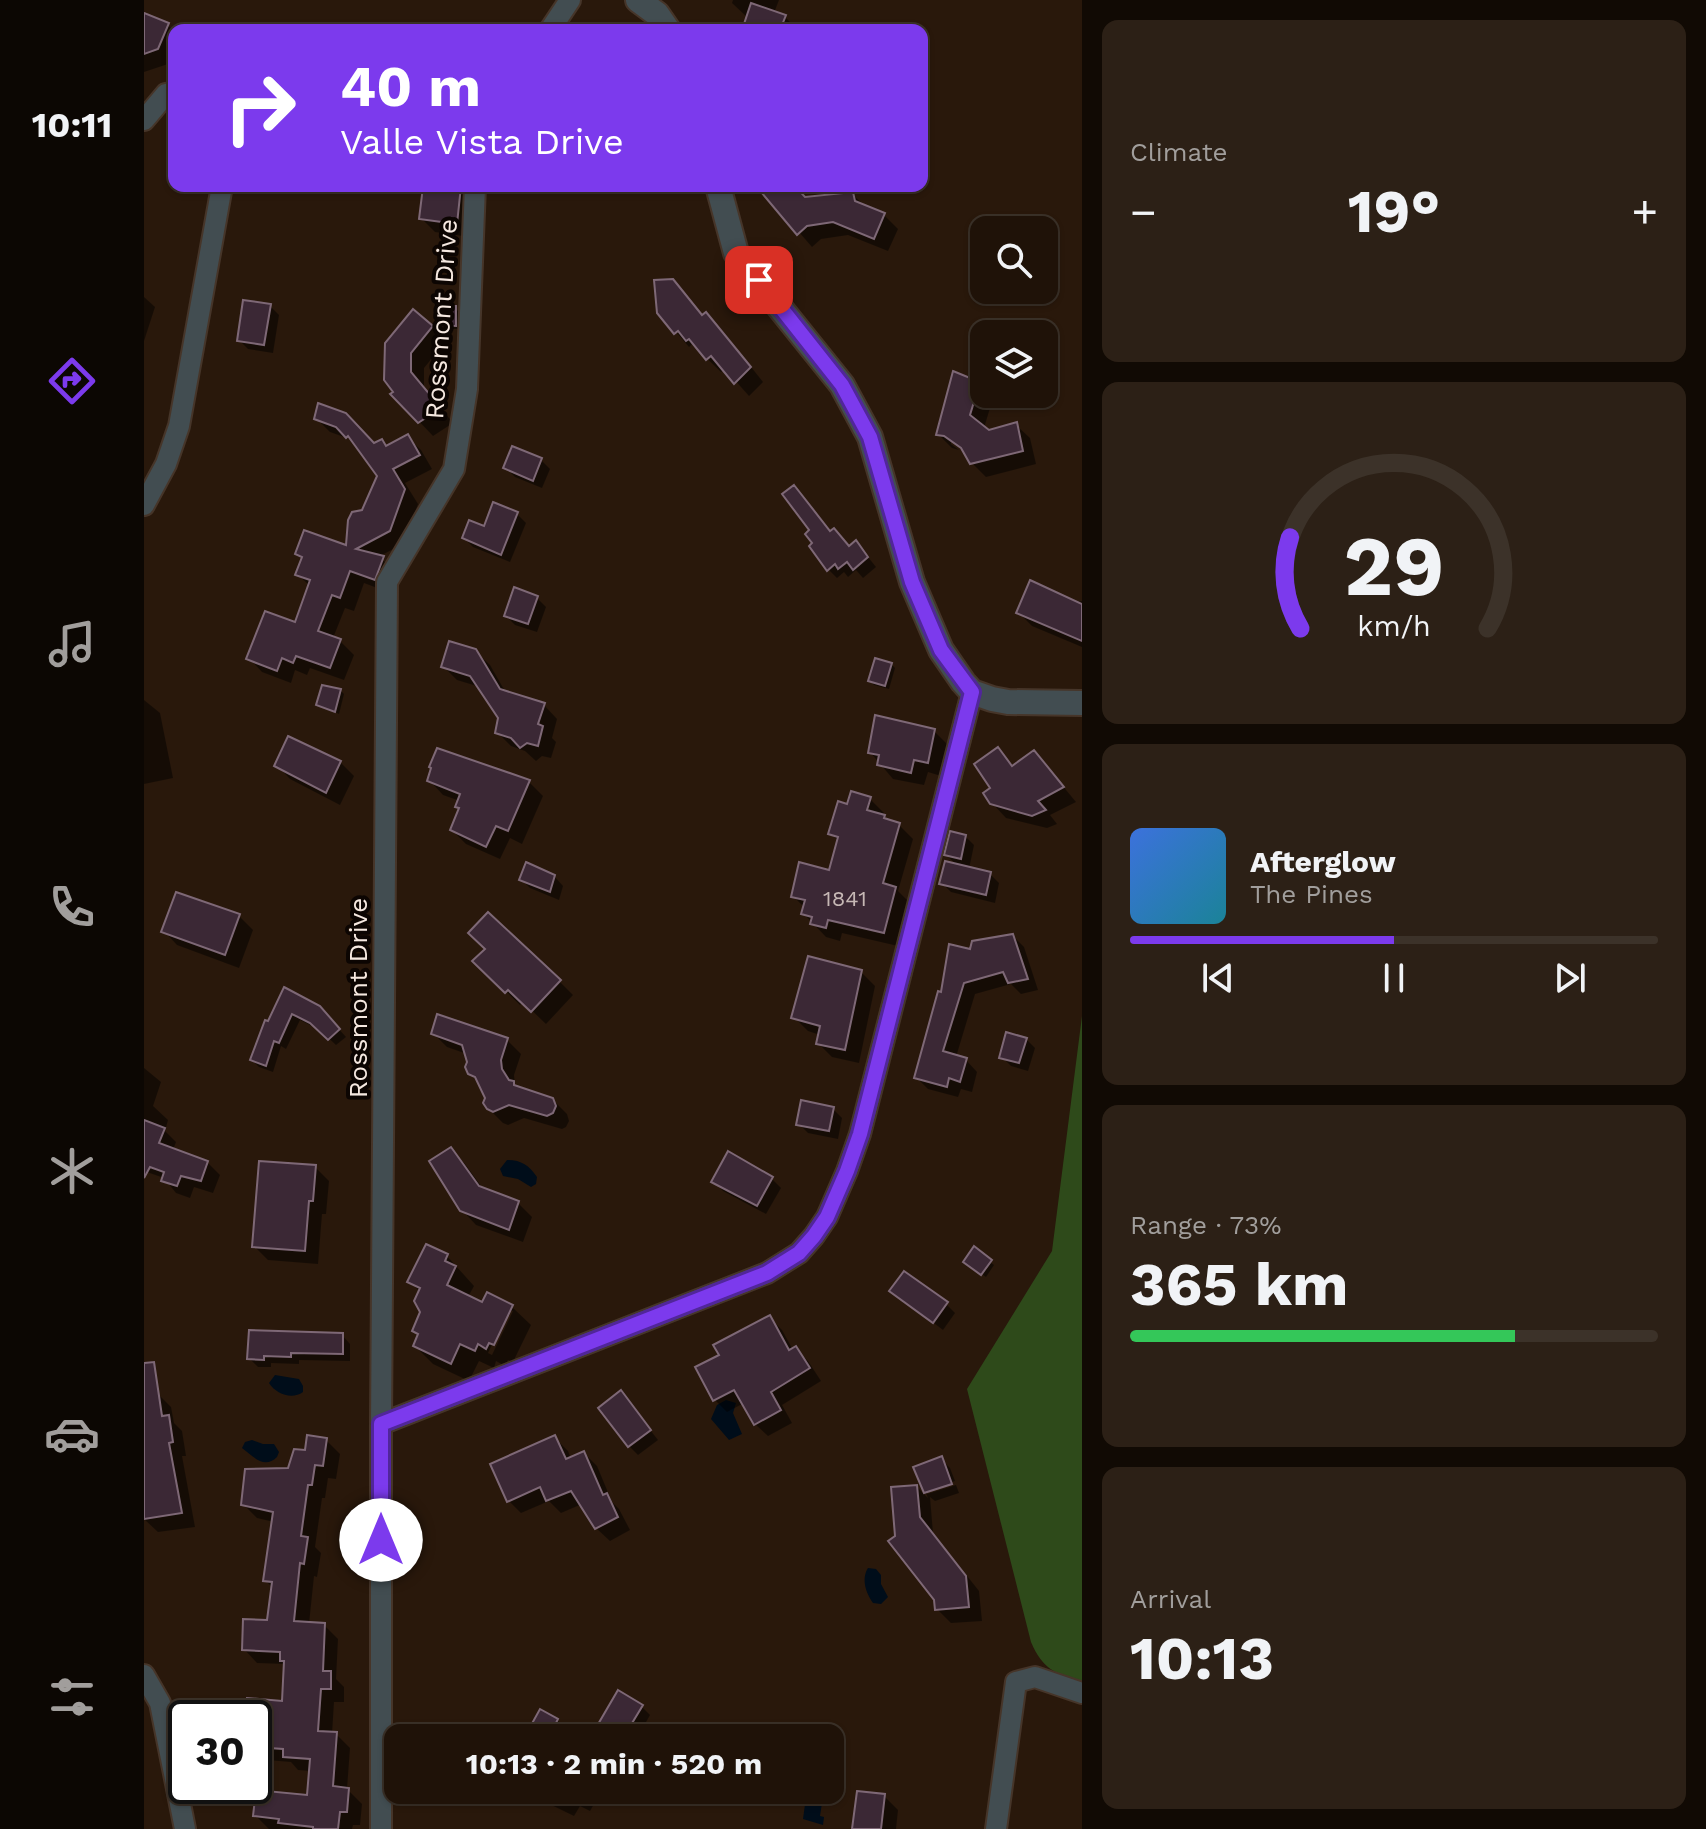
<!DOCTYPE html>
<html lang="en">
<head>
<meta charset="utf-8">
<style>
	:root { --surface:#1f1208; --page:#2c2016; --text:#f1f3f6; --muted:#a19e9c; --line:#3c3229; --accent:#7c3aed }
	body { margin:0; font-family:"Work Sans",sans-serif; background:var(--page); color:var(--text); height:100vh; display:flex; flex-direction:column; font-size:30px; white-space:nowrap }
	* { box-sizing:border-box; margin:0 }
	p { font-size:26px; color:var(--muted) }
	.icon { flex:none; width:44px; height:44px; fill:none; stroke:currentColor; stroke-width:2; stroke-linecap:round; stroke-linejoin:round }
	.map { position:relative; flex:1; overflow:hidden }
	.details { display:flex; flex-direction:column; gap:20px; padding:20px; background:#110a04; width:624px }
	.details>* { flex:none }
	.banner { position:absolute; left:24px; top:24px; width:760px; height:168px; border-radius:16px; box-shadow:0 2px 6px #0004,0 0 0 2px var(--line); background:#7c3aed; color:#fff; overflow:hidden }
	.fabs { position:absolute; left:826px; top:216px; display:grid; gap:16px }
	.fabs a { display:grid; place-items:center; width:88px; height:88px; border-radius:16px; background:var(--surface); box-shadow:0 2px 6px #0004,0 0 0 2px var(--line); font-size:40px }
	.speed { position:absolute; left:24px; top:1700px; display:flex; gap:16px; font-size:40px; font-weight:700; text-align:center }
	.speed>* { display:grid; place-content:center; width:104px; height:104px; border-radius:50%; background:var(--surface); box-shadow:0 2px 6px #0004,0 0 0 2px var(--line); line-height:1 }
	.speed .limit { border:4px solid #111; border-radius:12px; background:#fff; color:#111 }
	.pin { position:absolute; display:grid; place-items:center; width:68px; height:68px; color:#fff; margin:-34px; border-radius:16px; box-shadow:0 4px 12px #0006 }
	.me { position:absolute; width:88px; margin:-44px; rotate:0deg; stroke-linejoin:round; filter:drop-shadow(0 0 6px #0008) }
	.turn { display:flex; align-items:center; gap:28px; height:168px; padding:0 40px; font-size:36px }
	.turn .icon { width:104px; height:104px; stroke-width:2.5 }
	.turn b { display:block; font-size:56px; line-height:68px }
	.big { font-size:60px; font-weight:700; line-height:1.1 }
	.details .widget { flex:1; display:flex; flex-direction:column; justify-content:center; gap:12px; min-width:0; padding:0 28px; border-radius:16px; background:var(--page) }
	.details .dial { align-items:center; gap:0 }
	.dial svg { height:208px; overflow:visible; fill:none; stroke:var(--line); stroke-width:7; stroke-linecap:round; text-anchor:middle }
	.dial text { fill:var(--text); stroke:none }
	.song { display:flex; align-items:center; gap:24px }
	.cover { width:96px; height:96px; border-radius:12px; background:linear-gradient(135deg,hsl(220 70% 55%),hsl(190 70% 35%)) }
	.played { height:8px; border-radius:4px; background:linear-gradient(90deg,var(--accent) 50%,var(--line) 50%) }
	.keys { display:flex; justify-content:space-around; direction:ltr }
	.heat { display:flex; justify-content:space-between; align-items:center; font-size:44px; direction:ltr }
	.charge { height:12px; border-radius:6px; background:linear-gradient(90deg,#34c759 73%,var(--line) 0) }
	.trip { position:absolute; left:240px; top:1724px; width:460px; height:80px; border-radius:16px; background:var(--surface); box-shadow:0 2px 6px #0004,0 0 0 2px var(--line); font-weight:700; line-height:80px; text-align:center }
	main { display:flex; flex:1; min-height:0 }
	.menu { display:flex; flex-direction:column; width:144px; justify-content:space-around; align-items:center; background:#0c0703; color:var(--muted) }
	.menu .icon { width:56px; height:56px }
	.menu .current { color:var(--accent) }
	.menu b { font-size:36px; color:var(--text) }
	.map>svg:first-child { display:block }
	.green { fill:#2e4a1a }
	.water { fill:#000d1a }
	.shadow { fill:#0007; fill-rule:evenodd }
	.building { fill:#3b2835; stroke:#7e6876; stroke-width:2 }
	.lines { fill:none; stroke-linecap:round; stroke-linejoin:round }
	.minor-casing { stroke:#463529; stroke-width:24 }
	.tertiary-casing { stroke:#463529; stroke-width:28 }
	.minor { stroke:#424d51; stroke-width:20 }
	.tertiary { stroke:#424d51; stroke-width:24 }
	.route-casing { stroke:#51269a; stroke-width:20 }
	.route { stroke:#7c3aed; stroke-width:14 }
	.labels { text-anchor:middle; dominant-baseline:central; stroke-width:8; stroke-linejoin:round; paint-order:stroke }
	.number-label { font-size:22px; fill:#c6b8b5 }
	.street-label { font-size:26px; fill:#f5e8e0; stroke:#0c0502 }
</style>
</head>
<body>
<main>
<nav class="menu">
<b>10:11</b>
<svg class="icon current" aria-label="directions" viewBox="0 0 24 24"><path d="M12 3l9 9-9 9-9-9zM9 14v-3h6M13 9l2 2-2 2"/></svg>
<svg class="icon" aria-label="music" viewBox="0 0 24 24"><path d="M9 18V5l10-2v13"/><circle cx="6" cy="18" r="3"/><circle cx="16" cy="16" r="3"/></svg>
<svg class="icon" aria-label="phone" viewBox="0 0 24 24"><path d="M5 4h4l2 5-3 2q2 4 5 5l2-3 5 2v4C11 20 4 13 5 4z"/></svg>
<svg class="icon" aria-label="climate" viewBox="0 0 24 24"><path d="M12 3v18M4 7l16 10M4 17L20 7"/></svg>
<svg class="icon" aria-label="car" viewBox="0 0 24 24"><path d="M5 17H2v-5l4-1 3-4h7l3 4 3 1v5h-3M9 17h6M6 11h13"/><circle cx="7" cy="17" r="2"/><circle cx="17" cy="17" r="2"/></svg>
<svg class="icon" aria-label="filters" viewBox="0 0 24 24"><path d="M4 7h16M4 17h16"/><circle cx="9" cy="7" r="2"/><circle cx="15" cy="17" r="2"/></svg>
</nav>
<div class="map">
<svg width="938" height="1829" viewBox="0 0 938 1829">
	<rect width="100%" height="100%" fill="#29180b"/>
	<path class="green" d="M938 1016V1682C911 1673 899 1670 887 1642L823 1389 908 1251Z"/>
	<g class="water">
		<path d="M363 1160C377 1160 385 1165 393 1177L392 1184 387 1187 374 1179 359 1176 356 1169Z"/>
		<path d="M131 1375 155 1379 159 1386V1392C148 1400 132 1394 125 1383Z"/>
		<polygon points="582,1400 592,1403 589,1413 598,1434 585,1440 567,1419 573,1405"/>
		<path d="M108 1440 119 1444H130L135 1452 133 1457C120 1470 109 1456 98 1448L101 1442Z"/>
		<path d="M724 1568 732 1569 737 1575V1584L744 1597 737 1604 729 1603C722 1593 717 1579 724 1568Z"/>
		<polygon points="80,1703 83,1703 84,1711 91,1718 62,1718 61,1712 65,1708 75,1707"/>
		<polygon points="663,1790 680,1790 676,1816 680,1817 679,1825 659,1819"/>
	</g>
	<g class="shadow">
		<polygon points="589,0 635,0 630,13 641,17 654,30 600,30 604,18 588,3"/>
		<polygon points="0,23 24,25 30,31 30,57 27,63 0,72"/>
		<polygon points="294,186 332,186 326,237 291,232 277,218"/>
		<polygon points="615,186 658,186 656,192 662,199 708,194 722,207 740,215 754,229 744,251 704,235 677,239 668,247"/>
		<polygon points="529,281 559,317 562,314 576,328 619,382 605,396 581,369 577,372 548,344 545,347 515,312"/>
		<polygon points="0,297 11,307 0,341"/>
		<polygon points="126,306 135,315 129,353 104,349 95,340"/>
		<polygon points="311,308 315,312 316,329 302,329 297,324"/>
		<polygon points="269,312 302,341 280,368 280,387 309,423 289,436 249,394"/>
		<polygon points="835,384 840,389 840,394 849,398 840,428 845,433 872,425 886,438 892,464 842,477 828,463 827,452 807,439 807,444 815,450 808,448 794,434"/>
		<polygon points="175,406 230,445 238,441 244,448 263,437 277,450 288,469 261,483 274,504 259,544 234,557 253,571 244,592 220,583 210,611 201,608 189,638 196,641 210,655 200,680 166,668 163,675 151,670 147,683 118,672 105,658 152,625 166,586 153,574 159,559 153,553 204,548 235,476 206,439 186,432 172,418"/>
		<polygon points="397,460 406,469 398,488 371,477 362,468"/>
		<polygon points="650,487 687,533 706,548 712,542 732,567 719,578 712,570 704,577 700,572 693,578 684,569 671,544"/>
		<polygon points="373,514 382,523 366,562 329,547 320,538"/>
		<polygon points="393,598 402,607 393,632 371,625 362,616"/>
		<polygon points="938,601 938,647 888,626 874,612"/>
		<polygon points="331,651 346,665 362,693 400,705 413,719 408,738 412,742 407,758 398,756 392,761 381,751 367,746 353,732 356,718 336,687 313,680 300,667"/>
		<polygon points="747,664 751,668 745,689 730,685 726,681"/>
		<polygon points="196,690 200,694 195,714 175,704"/>
		<polygon points="0,700 16,713 29,778 0,784"/>
		<polygon points="790,731 804,745 797,776 784,772 780,785 749,779 726,752"/>
		<polygon points="854,749 870,767 903,767 932,802 906,815 913,824 903,828 862,818 848,803"/>
		<polygon points="294,750 385,782 399,796 378,844 366,838 356,859 322,844 308,830 316,809 316,801 299,795 286,781"/>
		<polygon points="196,762 210,776 196,805 146,779 133,765"/>
		<polygon points="726,799 740,813 739,816 746,822 755,825 769,839 754,891 765,902 754,946 698,933 696,941 682,937 659,913 661,908 649,896 686,872 695,842 687,833 705,806"/>
		<polygon points="821,836 830,845 825,869 846,874 855,883 851,903 807,892 798,883 814,866 802,855"/>
		<polygon points="410,876 419,886 415,900 386,888 377,879"/>
		<polygon points="95,916 109,930 95,968 33,945 20,931"/>
		<polygon points="869,936 880,947 894,990 877,994 867,984 831,994 812,1057 822,1060 833,1072 828,1092 817,1089 814,1097 784,1089 772,1077 799,994 827,951"/>
		<polygon points="331,961 415,981 429,995 402,1024 379,1002 376,1005"/>
		<polygon points="717,972 731,986 715,1063 688,1057 674,1043 676,1035 664,1031 650,1017"/>
		<polygon points="141,990 183,1016 202,1037 192,1045 176,1030 156,1020 142,1049 137,1046 129,1072 115,1067 108,1060"/>
		<polygon points="294,1016 363,1040 377,1054 370,1075 371,1085 374,1088 408,1099 423,1114 425,1121 422,1127 418,1129 380,1118 364,1125 359,1123 344,1108 344,1097 336,1083 325,1073 323,1054 303,1047 289,1033"/>
		<polygon points="882,1039 891,1048 884,1071 867,1066 858,1057"/>
		<polygon points="0,1068 17,1082 9,1106 24,1120 21,1131 32,1142 29,1150 63,1162 76,1175 69,1193 50,1187 46,1198 32,1193 20,1178 0,1171"/>
		<polygon points="689,1109 698,1118 694,1139 664,1133 655,1124"/>
		<polygon points="307,1150 321,1164 340,1190 374,1203 388,1217 379,1242 332,1225 318,1210"/>
		<polygon points="585,1154 628,1179 637,1188 622,1214 579,1191 570,1182"/>
		<polygon points="171,1167 185,1181 182,1214 178,1214 174,1264 124,1260 110,1246"/>
		<path d="M303 1256 330 1286 324 1297 339 1305 344 1295 368 1307 387 1325 369 1362 364 1360 361 1366 352 1361 350 1368 335 1361 325 1381 289 1364 271 1346 275 1336 270 1331 279 1312 276 1292 266 1281ZM364 1311H369L348 1355 344 1353Z"/>
		<polygon points="846,1262 850,1265 842,1277 825,1265"/>
		<polygon points="748,1291 802,1304 811,1313 799,1330"/>
		<polygon points="625,1317 638,1330 649,1350 652,1349 664,1361 677,1381 638,1405 648,1423 624,1436 611,1424 600,1403 583,1412 571,1400 577,1356"/>
		<polygon points="198,1335 206,1344 206,1361 155,1360 155,1364 127,1363 127,1367 114,1367 105,1358"/>
		<polygon points="13,1393 27,1407 30,1423 38,1431 42,1456 38,1456 51,1527 14,1532 0,1519 0,1396"/>
		<polygon points="477,1393 514,1440 494,1455 485,1446"/>
		<polygon points="411,1438 424,1451 427,1459 440,1453 453,1466 468,1502 475,1509 486,1530 466,1541 452,1528 438,1504 417,1513 405,1501 377,1513 364,1500"/>
		<polygon points="182,1440 196,1454 192,1479 184,1478 181,1498 178,1498 171,1547 177,1553 173,1577 170,1576 165,1624 180,1625 194,1639 192,1679 200,1687 200,1702 190,1702 188,1734 192,1734 206,1748 203,1789 218,1804 216,1825 209,1825 208,1829 125,1829 111,1815 165,1797 167,1771 154,1770 147,1762 123,1760 110,1747 110,1718 103,1718 140,1703 142,1664 113,1663 100,1649 125,1622 130,1589 121,1580 130,1522 113,1518 99,1504 145,1470 162,1452"/>
		<polygon points="797,1459 806,1468 811,1481 783,1490 783,1494 812,1485 815,1493 791,1501 786,1497 789,1533 835,1591 838,1621 807,1623 793,1609 792,1599 753,1536 773,1487 784,1498 771,1468"/>
		<polygon points="497,1706 506,1715 493,1738 478,1738"/>
		<polygon points="413,1720 431,1738 382,1738"/>
		<polygon points="383,1790 458,1790 446,1811 436,1806 430,1816 389,1796"/>
		<polygon points="740,1796 754,1810 752,1829 710,1829"/>
	</g>
	<g class="building">
		<polygon points="607,3 642,15 636,30 598,30"/>
		<polygon points="0,13 25,23 14,49 0,54"/>
		<polygon points="292,186 317,186 313,224 275,219 279,187 292,189"/>
		<polygon points="612,186 651,186 661,197 709,192 711,201 741,213 730,239 689,222 663,226 653,235"/>
		<polygon points="529,279 558,315 562,312 607,367 590,384 567,356 562,360 545,339 542,341 534,331 530,334 513,313 510,280"/>
		<polygon points="99,300 127,304 120,345 93,341"/>
		<polygon points="295,306 312,306 312,326 295,325"/>
		<polygon points="269,309 289,326 267,353 267,372 297,408 274,423 246,394 249,392 240,380 241,343"/>
		<polygon points="809,371 836,382 826,415 845,430 873,422 879,451 826,464 817,448 800,436 792,435"/>
		<polygon points="174,403 202,413 230,443 238,439 242,446 264,434 276,455 249,469 261,489 246,531 212,549 240,556 231,580 206,571 196,598 188,595 174,631 197,639 186,668 152,656 149,663 138,658 133,671 102,659 121,611 151,622 166,580 151,575 158,557 151,554 160,530 202,545 204,520 208,512 218,510 233,476 204,436 202,438 192,427 170,419"/>
		<polygon points="368,446 398,458 389,481 359,468"/>
		<polygon points="650,485 686,531 690,528 705,546 712,540 724,557 709,570 703,562 694,569 691,564 683,571 665,546 668,543 661,534 665,530 638,494"/>
		<polygon points="349,502 374,512 357,555 318,538 325,520 340,526"/>
		<polygon points="886,580 938,604 938,641 872,613"/>
		<polygon points="370,587 394,596 384,624 360,616"/>
		<polygon points="305,641 332,649 356,689 401,703 394,724 399,726 394,746 383,743 376,748 367,738 351,733 354,718 326,676 297,667"/>
		<polygon points="731,658 748,663 741,686 724,681"/>
		<polygon points="178,685 197,689 191,712 172,705"/>
		<polygon points="731,715 791,729 784,763 770,760 767,773 733,765 735,755 724,753"/>
		<polygon points="144,736 197,761 182,793 130,766"/>
		<polygon points="854,747 868,766 890,750 920,787 894,801 902,810 888,816 846,804 839,793 846,788 830,764"/>
		<polygon points="293,748 386,780 364,831 352,826 342,847 306,830 315,808 311,807 316,794 283,781 287,768 285,767"/>
		<polygon points="707,791 727,797 723,810 741,815 740,818 756,823 739,883 752,887 740,933 684,920 682,928 666,924 668,917 657,914 661,900 647,897 655,862 685,870 694,837 684,834 694,801 703,804"/>
		<polygon points="806,831 822,835 817,859 800,855"/>
		<polygon points="801,861 847,872 842,895 795,884"/>
		<polygon points="382,862 411,875 406,892 375,880"/>
		<polygon points="32,892 96,914 81,955 17,932"/>
		<polygon points="344,912 417,980 387,1012 364,990 361,993 328,961 341,949 324,933"/>
		<polygon points="869,934 884,979 864,983 859,972 820,983 799,1051 823,1058 816,1082 805,1078 803,1087 770,1078 794,991 797,992 805,944 826,949 828,941"/>
		<polygon points="664,956 718,970 701,1050 672,1044 676,1026 647,1018"/>
		<polygon points="140,987 176,1006 196,1029 184,1040 166,1023 148,1014 135,1043 130,1041 122,1066 106,1060 121,1020 124,1021"/>
		<polygon points="293,1014 364,1038 357,1060 358,1069 365,1080 370,1081 370,1085 409,1098 412,1106 409,1113 403,1116 365,1105 349,1112 343,1109 339,1103 341,1098 331,1077 324,1074 321,1067 323,1062 318,1045 287,1034"/>
		<polygon points="862,1032 883,1038 875,1063 855,1058"/>
		<polygon points="657,1100 690,1107 685,1131 652,1125"/>
		<polygon points="0,1120 21,1128 15,1143 64,1161 57,1181 37,1176 33,1186 17,1181 20,1172 6,1167 0,1178"/>
		<polygon points="307,1147 335,1186 375,1201 365,1230 316,1211 285,1161"/>
		<polygon points="584,1151 629,1177 613,1206 567,1182"/>
		<polygon points="115,1161 172,1165 169,1201 165,1201 161,1251 108,1247"/>
		<polygon points="282,1244 304,1254 301,1261 312,1266 303,1285 338,1302 343,1292 369,1305 350,1345 345,1343 342,1349 334,1344 331,1351 316,1344 307,1364 269,1346 274,1334 268,1331 276,1312 270,1301 276,1288 263,1282"/>
		<polygon points="830,1246 848,1260 837,1275 819,1262"/>
		<polygon points="760,1271 804,1302 789,1323 745,1291"/>
		<polygon points="626,1315 645,1350 652,1346 666,1368 627,1392 637,1410 610,1425 590,1390 569,1401 551,1367 575,1355 569,1345"/>
		<polygon points="105,1330 199,1333 199,1354 147,1353 147,1357 120,1356 120,1360 103,1359"/>
		<polygon points="10,1362 18,1416 25,1415 29,1442 25,1443 38,1513 0,1519 0,1363"/>
		<polygon points="477,1390 507,1430 484,1447 454,1408"/>
		<polygon points="163,1435 183,1438 179,1466 171,1465 168,1485 164,1485 157,1536 164,1537 160,1564 156,1563 150,1621 181,1623 179,1671 187,1671 187,1689 177,1689 174,1731 193,1732 189,1786 205,1788 203,1812 196,1812 194,1829 169,1829 169,1827 134,1823 135,1819 109,1816 112,1790 163,1795 166,1759 139,1757 139,1749 110,1747 110,1718 101,1718 103,1698 138,1701 140,1661 136,1661 136,1652 98,1650 99,1619 123,1620 128,1582 119,1581 129,1512 97,1505 101,1469 144,1468 150,1449 161,1450"/>
		<polygon points="411,1435 422,1459 440,1451 459,1495 463,1493 474,1517 451,1529 427,1491 402,1501 396,1487 363,1502 346,1464"/>
		<polygon points="798,1456 808,1484 780,1493 769,1467"/>
		<polygon points="773,1485 776,1517 822,1576 825,1607 791,1610 790,1600 744,1541 751,1536 747,1487"/>
		<polygon points="474,1690 499,1705 479,1738 446,1738"/>
		<polygon points="396,1709 414,1719 411,1725 435,1738 380,1738"/>
		<polygon points="713,1791 741,1794 737,1829 708,1829"/>
	</g>
	<g class="lines">
		<g class="minor-casing">
			<g id="minor">
				<polyline points="406,30 426,0"/>
				<polyline points="0,120 22,94 30,93"/>
				<polyline points="0,505 22,464 35,426 78,186"/>
				<polyline points="237,1424 623,1273 655,1253 670,1236 683,1217 703,1171 716,1134 828,692"/>
				<polyline points="0,1675 16,1703 41,1829"/>
				<polyline points="237,1829 237,1424 243,582 310,469 323,389 331,186"/>
				<polyline points="852,1829 872,1682 891,1677 938,1693"/>
			</g>
		</g>
		<g class="tertiary-casing">
			<g id="tertiary">
				<polyline points="494,0 513,14 524,30"/>
				<polyline points="574,186 592,253 698,385 726,437 768,582 797,650 819,682 828,692 848,699 864,702 938,703"/>
			</g>
		</g>
		<use href="#minor" class="minor"/>
		<use href="#tertiary" class="tertiary"/>
	</g>
	<g class="lines">
		<g class="route-casing">
			<polyline id="route" points="237,1540 237,1424 623,1273 655,1253 670,1236 683,1217 703,1171 716,1134 828,692 797,650 768,582 726,437 698,385 615,280"/>
		</g>
		<use href="#route" class="route"/>
	</g>
	<g class="labels">
		<g class="number-label">
			<text x="701" y="898">1841</text>
		</g>
		<g class="street-label">
			<text transform="translate(297 319) rotate(-86)">Rossmont Drive</text>
			<text transform="translate(214 998) rotate(-90)">Rossmont Drive</text>
		</g>
	</g>
</svg>
<div class="fabs">
<a><svg class="icon" aria-label="search" viewBox="0 0 24 24"><circle cx="10" cy="10" r="6"/><path d="M15 15l6 6"/></svg></a>
<a><svg class="icon" aria-label="layers" viewBox="0 0 24 24"><path d="M12 4l9 5-9 5-9-5zM3 14l9 5 9-5"/></svg></a>
</div>
<div class="speed"><div class="limit">30</div></div>
<div class="pin" style="left:615px;top:280px;background:#d93025"><svg class="icon" aria-label="arrive" viewBox="0 0 24 24"><path d="M6 21V4h12l-3 4 3 4H6"/></svg></div>
<svg class="me" style="left:237px;top:1540px" viewBox="-20 -20 40 40"><circle r="19" fill="#fff"/><path d="M0-13L10 11 0 6-10 11z" fill="#7c3aed"/></svg>
<div class="trip">10:13 · 2 min · 520 m</div>
<div class="banner">
<div class="turn"><svg class="icon" aria-label="right" viewBox="0 0 24 24"><path d="M7 20v-9h11M14 6l5 5-5 5"/></svg><div><b>40 m</b>Valle Vista Drive</div></div>
</div>
</div>
<section class="details">
<div class="widget"><p>Climate</p>
<div class="heat"><a>−</a><b class="big">19°</b><a>+</a></div>
</div>
<div class="widget dial"><svg viewBox="0 0 100 80">
<path d="M14 69A42 42 0 1 1 86 69"/>
<path d="M14 69A42 42 0 0 1 10 34" stroke="#7c3aed"/>
<text x="50" y="56" font-size="32" font-weight="700">29</text>
<text x="50" y="72" font-size="11">km/h</text>
</svg></div>
<div class="widget">
<div class="song"><i class="cover"></i><div><b>Afterglow</b><p>The Pines</p></div></div>
<div class="played"></div>
<div class="keys"><svg class="icon" aria-label="previous" viewBox="0 0 24 24"><path d="M18 5L8 12l10 7zM5 5v14"/></svg><svg class="icon" aria-label="pause" viewBox="0 0 24 24"><path d="M8 5v14M16 5v14"/></svg><svg class="icon" aria-label="next" viewBox="0 0 24 24"><path d="M6 5l10 7-10 7zM19 5v14"/></svg></div>
</div>
<div class="widget"><p>Range · 73%</p><b class="big">365 km</b><div class="charge"></div></div>
<div class="widget"><p>Arrival</p><b class="big">10:13</b></div>
</section>
</main>
</body>
</html>
